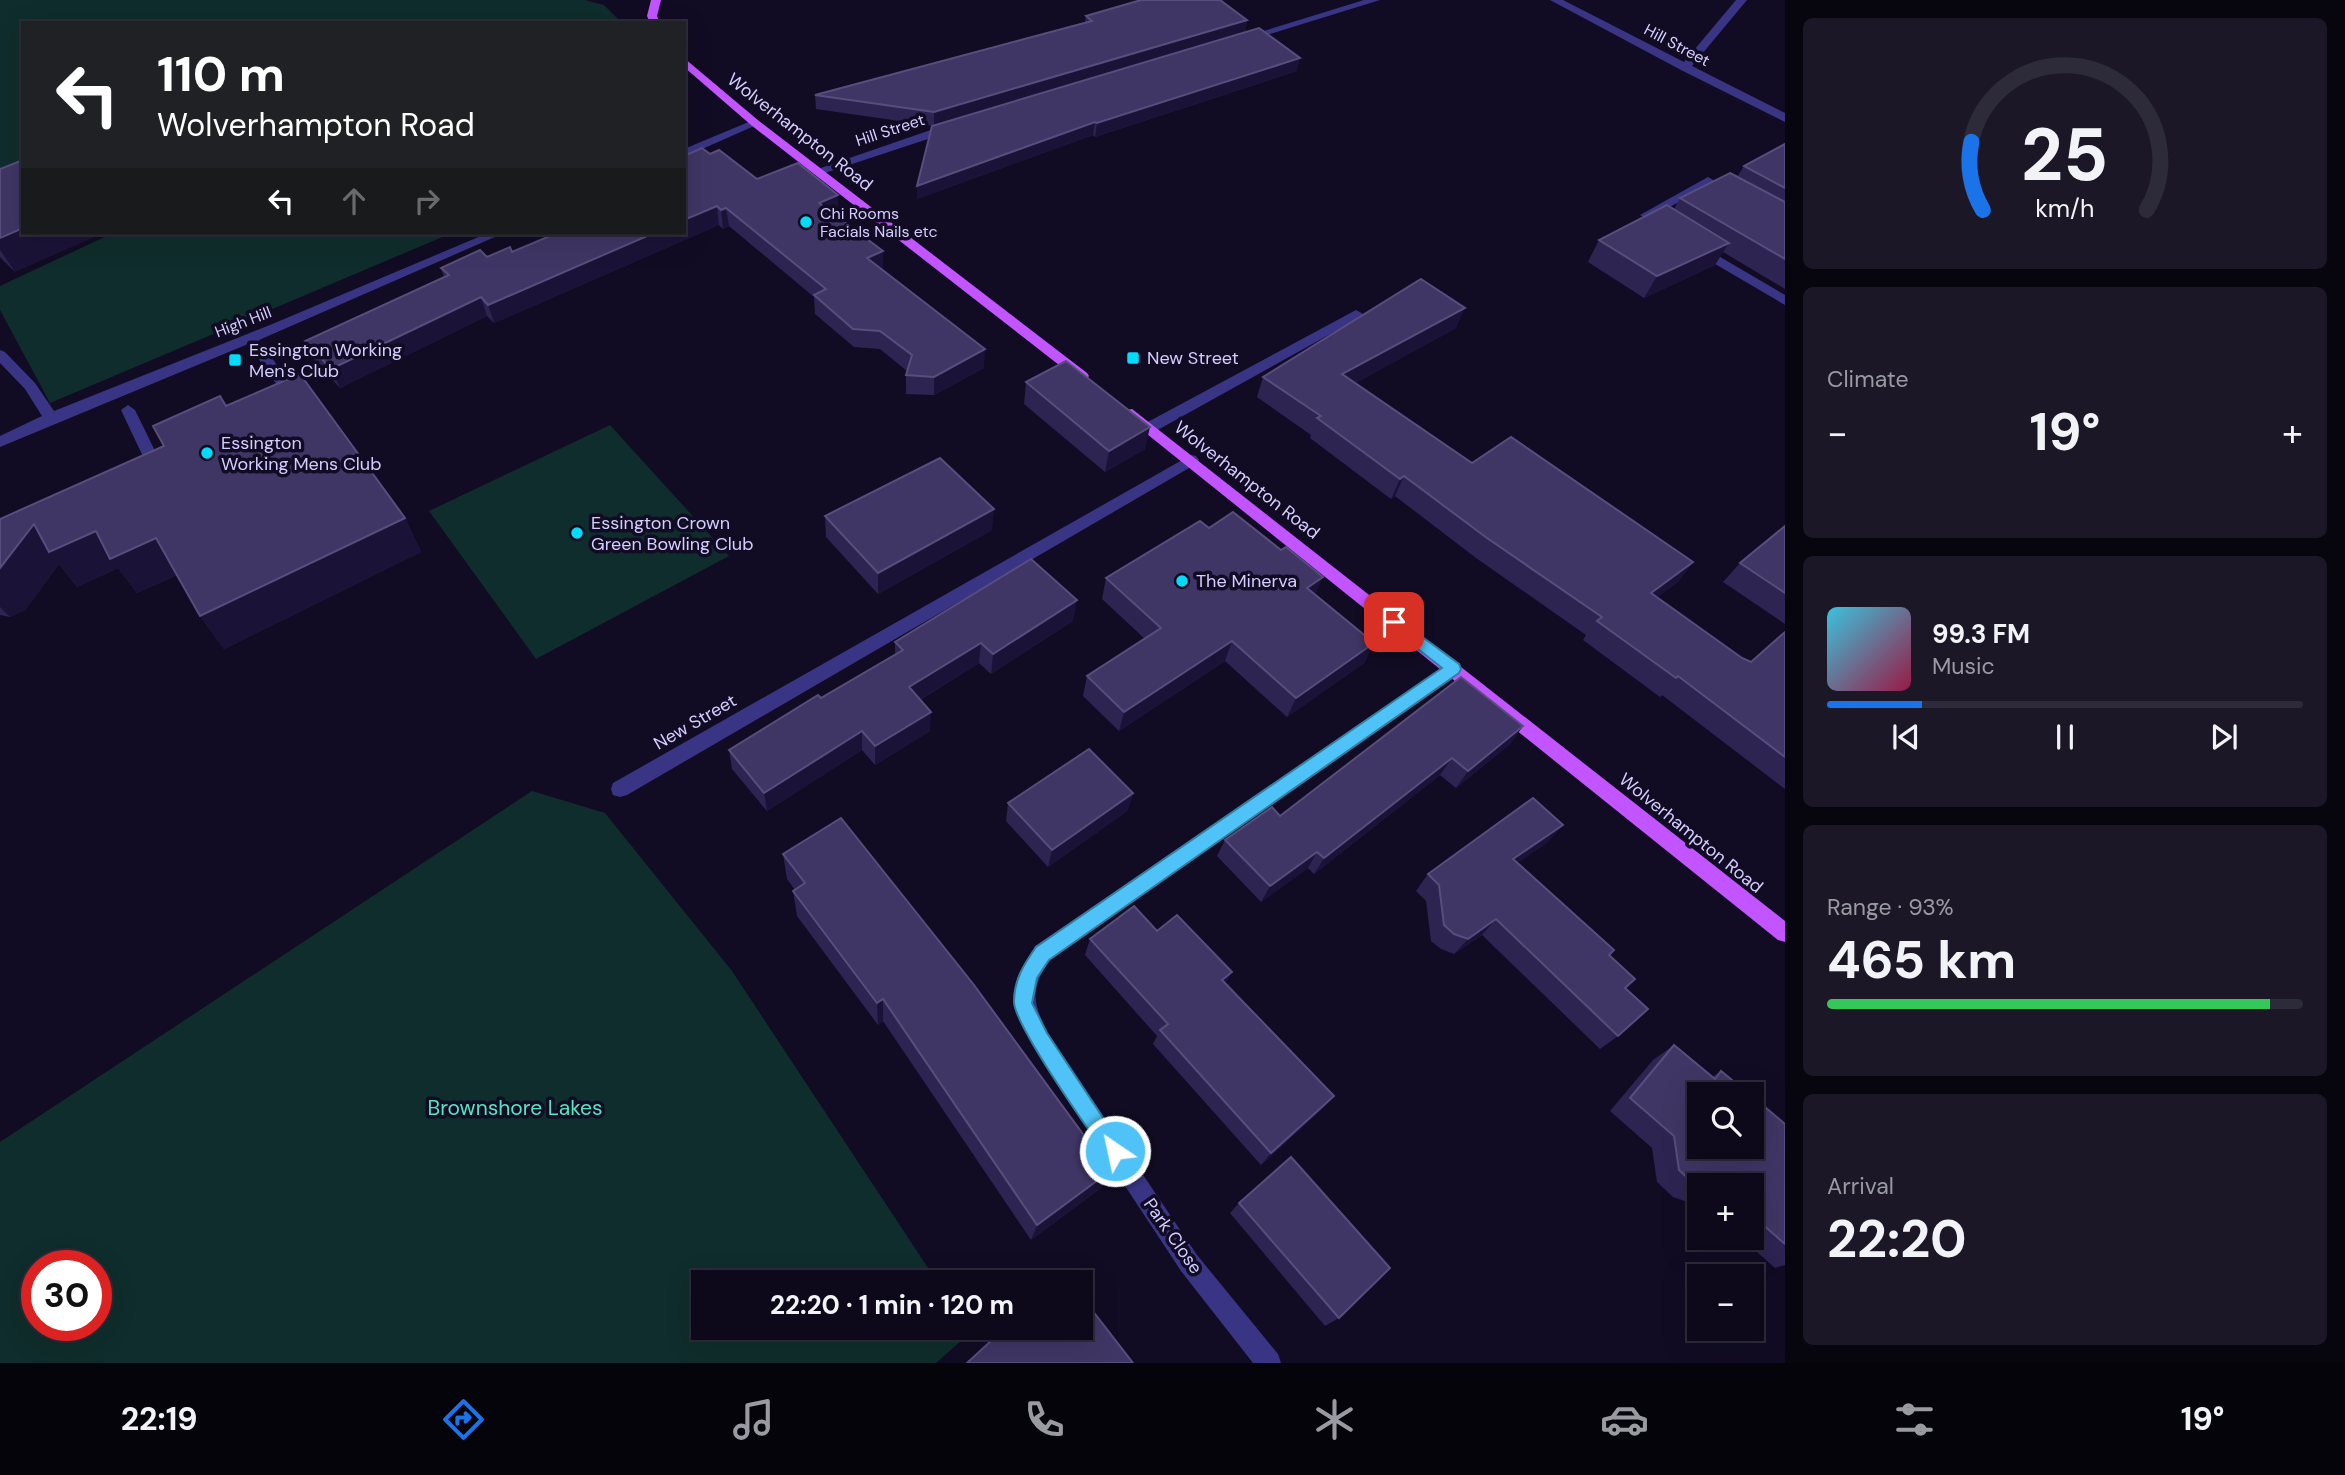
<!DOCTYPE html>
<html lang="en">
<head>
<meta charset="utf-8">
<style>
	:root { --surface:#0d091a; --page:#1b1727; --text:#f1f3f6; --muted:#9a9aa2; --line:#2d2a39; --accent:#1a73e8 }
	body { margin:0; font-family:"DM Sans",sans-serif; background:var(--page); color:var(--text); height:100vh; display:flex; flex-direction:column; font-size:26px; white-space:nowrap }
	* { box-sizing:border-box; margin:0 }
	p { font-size:23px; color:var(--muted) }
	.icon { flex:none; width:38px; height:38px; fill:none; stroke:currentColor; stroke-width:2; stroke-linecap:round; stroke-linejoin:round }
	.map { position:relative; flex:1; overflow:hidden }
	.details { display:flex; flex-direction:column; gap:18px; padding:18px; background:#07050e; width:560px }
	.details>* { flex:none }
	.banner { position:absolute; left:21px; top:21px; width:665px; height:214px; border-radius:0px; box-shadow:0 7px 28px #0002,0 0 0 2px var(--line); background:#202124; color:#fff; overflow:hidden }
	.tools { position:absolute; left:1687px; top:1082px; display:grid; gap:14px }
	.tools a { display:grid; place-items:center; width:77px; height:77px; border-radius:0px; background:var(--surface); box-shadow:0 7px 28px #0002,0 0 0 2px var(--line); font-size:35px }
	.speed { position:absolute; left:21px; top:1250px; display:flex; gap:14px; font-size:35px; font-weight:700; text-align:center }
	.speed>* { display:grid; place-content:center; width:91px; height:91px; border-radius:50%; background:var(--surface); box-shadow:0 7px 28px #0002,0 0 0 2px var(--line); line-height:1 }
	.speed .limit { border:10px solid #d22; background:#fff; color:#111 }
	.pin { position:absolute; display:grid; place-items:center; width:60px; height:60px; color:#fff; margin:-30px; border-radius:14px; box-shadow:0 4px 10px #0006 }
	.me { position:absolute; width:77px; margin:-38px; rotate:326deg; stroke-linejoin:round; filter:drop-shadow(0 0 5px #0008) }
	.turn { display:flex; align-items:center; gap:24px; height:147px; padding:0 21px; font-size:32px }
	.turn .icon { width:91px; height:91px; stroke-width:2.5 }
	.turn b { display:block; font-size:49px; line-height:60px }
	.lanes { display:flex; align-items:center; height:66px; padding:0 21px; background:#0003; justify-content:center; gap:35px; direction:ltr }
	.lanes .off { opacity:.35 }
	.big { font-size:52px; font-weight:700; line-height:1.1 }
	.details .widget { flex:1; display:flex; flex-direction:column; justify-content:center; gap:10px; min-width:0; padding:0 24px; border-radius:10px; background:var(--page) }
	.details .dial { align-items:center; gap:0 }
	.dial svg { height:182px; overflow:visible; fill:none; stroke:var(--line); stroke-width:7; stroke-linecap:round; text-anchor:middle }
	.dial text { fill:var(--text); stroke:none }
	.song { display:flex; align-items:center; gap:21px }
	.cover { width:84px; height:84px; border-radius:10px; background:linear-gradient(135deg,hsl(190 70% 55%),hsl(340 70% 35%)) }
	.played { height:7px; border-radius:4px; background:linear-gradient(90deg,var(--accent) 20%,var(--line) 20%) }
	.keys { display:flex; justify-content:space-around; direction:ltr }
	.heat { display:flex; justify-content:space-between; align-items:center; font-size:38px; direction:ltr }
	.charge { height:10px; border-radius:5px; background:linear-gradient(90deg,#34c759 93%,var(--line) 0) }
	.trip { position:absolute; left:691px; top:1270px; width:402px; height:70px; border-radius:0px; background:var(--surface); box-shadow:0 7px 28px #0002,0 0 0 2px var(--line); font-weight:700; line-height:70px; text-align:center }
	.tab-bar { display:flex; height:112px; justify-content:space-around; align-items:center; background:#05040a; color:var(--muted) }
	.tab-bar .icon { width:49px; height:49px }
	.tab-bar .current { color:var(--accent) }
	.tab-bar b { font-size:32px; color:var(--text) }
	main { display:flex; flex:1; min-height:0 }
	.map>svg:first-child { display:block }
	.green { fill:#0f2d2c; fill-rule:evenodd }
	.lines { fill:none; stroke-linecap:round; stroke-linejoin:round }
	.minor { fill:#393584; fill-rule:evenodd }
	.major { fill:#c255ff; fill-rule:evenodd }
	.wall { fill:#2e2452 }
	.shaded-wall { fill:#1b1337 }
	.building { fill:#3f3665; stroke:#574e7d; stroke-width:2 }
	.route { fill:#4fc3f7; stroke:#337fa1; stroke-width:2 }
	.poi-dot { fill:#00dcf9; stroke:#110c23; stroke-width:2.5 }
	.labels { text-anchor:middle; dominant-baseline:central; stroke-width:7; stroke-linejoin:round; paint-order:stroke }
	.far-street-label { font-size:16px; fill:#d4ceff; stroke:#110c23 }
	.far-poi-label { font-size:16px; fill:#d4ceff; stroke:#110c23; text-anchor:start }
	.street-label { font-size:18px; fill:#d4ceff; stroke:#110c23 }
	.poi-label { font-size:18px; fill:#d4ceff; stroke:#110c23; text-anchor:start }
	.near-park-label { font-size:21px; fill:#53e6c3; stroke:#110c23 }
</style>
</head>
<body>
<main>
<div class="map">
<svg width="1785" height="1363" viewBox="0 0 1785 1363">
	<rect width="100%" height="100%" fill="#110c23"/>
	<g class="green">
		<polygon points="0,0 585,0 604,5 622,23 23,23 23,180 0,189"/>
		<polygon points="113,233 452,233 50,403 0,310 0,286"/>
		<polygon points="610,425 729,556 536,659 429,511"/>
		<path d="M532 791 605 813 732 971 938 1283H704V1328H968L971 1332 936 1363H0V1142ZM96 1265V1325H37V1265Z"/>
	</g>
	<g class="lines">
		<g class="minor">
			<polygon points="1364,0 1380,0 1247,41 1238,39"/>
			<polygon points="1550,0 1563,0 1684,62 1736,0 1747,0 1692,66 1785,113 1785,122 1681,70"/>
			<polygon points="751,121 761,123 684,157 684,149"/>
			<polygon points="951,123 955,124 955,130 822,174 812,171"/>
			<polygon points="1708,177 1735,193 1733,196 1725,196 1708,186 1655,215 1672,228 1666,232 1640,215"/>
			<polygon points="488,233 504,233 259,340 300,397 302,400 300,403 290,403 248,344 0,447 0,436 42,416 25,389 0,363 0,350 5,352 35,383 54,411 270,325"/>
			<polygon points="1698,244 1785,295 1785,305 1693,251 1691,248"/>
			<polygon points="1356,310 1363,314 1361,317 1154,432 1144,432 1142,428 1144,424"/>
			<path d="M128 405 135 410 157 455 169 454 172 458C167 465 156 469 148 467L121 410Z"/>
			<polygon points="1191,455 1196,456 1199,460 1196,464 627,795 620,797 613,795 611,789 613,783"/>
			<path d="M1453 662 1459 664 1462 669 1459 674 1049 960C1031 990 1032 1001 1047 1032L1197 1255 1278 1354 1281 1363H1253L1181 1271 1033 1046C1012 1003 1009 989 1035 946Z"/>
		</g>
		<g class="major">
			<polygon points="651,0 661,0 657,16 660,23 650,23 647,16"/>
			<polygon points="684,58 759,121 1087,373 1089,376 1087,379 1077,379 751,125 684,67"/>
			<polygon points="1132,409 1785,921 1785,942 1778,940 1127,418 1125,414 1127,410"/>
		</g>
	</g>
	<g class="wall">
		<polygon points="1086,16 1247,20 1245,32 1297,71 1095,137 1093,135 917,199 917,186 934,126 816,109 815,95 1085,22"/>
		<polygon points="1785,144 1785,289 1723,252 1715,265 1644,298 1588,262 1599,240 1674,209 1680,198 1737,177 1744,166"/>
		<polygon points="710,154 757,179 838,195 838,214 835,215 882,270 984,368 934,395 906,394 906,375 907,371 880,349 854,347 815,314 814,297 729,226 723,229 719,225 494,323 487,316 340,388 314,360 305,341 444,277 441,268 512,252 684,233"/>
		<polygon points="0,169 15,272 0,257"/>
		<polygon points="1456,328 1355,383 1472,463 1693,562 1678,582 1656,597 1742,658 1751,662 1785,632 1785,789 1662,695 1660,697 1583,640 1586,635 1476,558 1395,496 1391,499 1310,438 1311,435 1257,397 1263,377"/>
		<polygon points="1026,382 1145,449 1105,472 1024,404"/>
		<polygon points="226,406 405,518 421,552 224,649 200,616 177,575 137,593 118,568 77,587 59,564 25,610 10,617 0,615 0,519 164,446"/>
		<polygon points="825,516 992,530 878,594 826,537"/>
		<polygon points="1785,526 1785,624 1723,582 1740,563"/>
		<polygon points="1106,578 1316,595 1374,643 1364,663 1287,717 1225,661 1119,731 1083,696 1087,676 1145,639 1102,599"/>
		<polygon points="1073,621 991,674 979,663 920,700 930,731 875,765 862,750 767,811 732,769 729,750 895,654 895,642"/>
		<polygon points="1523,726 1510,744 1456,788 1440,775 1314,874 1308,868 1261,902 1217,856 1225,840 1280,816"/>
		<polygon points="1133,793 1127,811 1048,867 1006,821 1008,803"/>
		<polygon points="1548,842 1517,863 1609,955 1625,988 1618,1036 1600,1049 1482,935 1454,954 1441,949 1431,941 1426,901 1416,891 1428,874"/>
		<polygon points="783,854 1110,1171 1101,1188 1031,1240 883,1021 878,1025 797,916 793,891 795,890 787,879"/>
		<polygon points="1157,931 1226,983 1334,1096 1322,1109 1261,1165 1153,1044 1157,1036 1085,955 1090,939"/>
		<polygon points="1674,1045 1712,1077 1721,1071 1785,1124 1785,1265 1775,1268 1740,1237 1752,1237 1752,1185 1699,1185 1699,1206 1673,1197 1657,1182 1652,1148 1610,1111 1653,1060"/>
		<polygon points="1239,1203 1339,1318 1325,1326 1230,1213"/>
	</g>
	<g class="shaded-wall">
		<polygon points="1247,20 1245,33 934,126 934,112"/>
		<polygon points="1300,58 1297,71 1095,137 1097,123"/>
		<polygon points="1095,122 1093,135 917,199 917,186"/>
		<polygon points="838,195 838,214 820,222 819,203"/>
		<polygon points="717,206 719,225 494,323 488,305 654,233 684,233 684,220"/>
		<polygon points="726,208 729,226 723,229 721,210"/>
		<polygon points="23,228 23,233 104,233 15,272 0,250 0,238"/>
		<polygon points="1729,243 1715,265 1644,298 1657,276"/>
		<polygon points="883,251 883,270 867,258"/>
		<polygon points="481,297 487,316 340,388 331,369"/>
		<polygon points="1465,308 1456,328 1335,395 1342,374"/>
		<polygon points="985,349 984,368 934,395 934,377"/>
		<polygon points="1150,427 1145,449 1105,472 1109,451"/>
		<polygon points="1404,476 1395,496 1391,499 1400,479"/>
		<polygon points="994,509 992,530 878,594 878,573"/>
		<polygon points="405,518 421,552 224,649 200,616"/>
		<polygon points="34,524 156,538 181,573 137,593 118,568 77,587 59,564 25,610 10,617 0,607 0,568"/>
		<polygon points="1693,562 1678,582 1636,613 1651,593"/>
		<polygon points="1323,577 1314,598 1307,588"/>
		<polygon points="1077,600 1073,621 991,674 993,654"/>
		<polygon points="1232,641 1225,661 1119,731 1124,712"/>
		<polygon points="981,643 979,663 908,707 909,687"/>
		<polygon points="1374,643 1364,663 1287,717 1296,698"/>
		<polygon points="931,712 930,731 875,765 875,746"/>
		<polygon points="1523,726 1510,744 1456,788 1468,771"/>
		<polygon points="862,731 862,750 767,811 764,793"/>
		<polygon points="1452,758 1440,775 1314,874 1324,858"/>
		<polygon points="1133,793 1127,811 1048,867 1052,850"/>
		<polygon points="1563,825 1548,842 1499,876 1513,859"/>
		<polygon points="1317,852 1308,868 1261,902 1270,886"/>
		<polygon points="1496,919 1482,935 1454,954 1468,939"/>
		<polygon points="1232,972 1223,988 1222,980"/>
		<polygon points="883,999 883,1021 878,1025 877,1003"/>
		<polygon points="1334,1096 1322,1109 1261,1165 1271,1153"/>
		<polygon points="1110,1171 1101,1188 1031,1240 1037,1225"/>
	</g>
	<g class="building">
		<polygon points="1141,0 1220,0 1247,20 934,112 815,95 1092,21 1086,16"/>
		<polygon points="1259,28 1300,58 1097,123 1095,122 917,186 932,126"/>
		<polygon points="1785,144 1785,188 1744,166"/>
		<polygon points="702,148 710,154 719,150 757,179 798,163 838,195 819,203 883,251 867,258 985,349 934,377 906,375 912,355 880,331 853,329 814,295 826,289 726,208 721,210 717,206 684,220 684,156"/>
		<polygon points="23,160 23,228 0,238 0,169"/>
		<polygon points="1730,173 1785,202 1785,259 1680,198"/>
		<polygon points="1667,205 1729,243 1657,276 1599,240"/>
		<polygon points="557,233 654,233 488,305 481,297 331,369 305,341 449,275 441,268 480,250 487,257 510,247 512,252"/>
		<polygon points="1421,279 1465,308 1342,374 1472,463 1511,437 1693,562 1651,593 1742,658 1751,662 1785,632 1785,757 1678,676 1676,678 1597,621 1602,617 1487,538 1404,476 1400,479 1317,418 1321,416 1263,377"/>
		<polygon points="1066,361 1150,427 1109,451 1026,382"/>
		<polygon points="300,374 405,518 200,616 156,538 110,559 96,531 49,552 34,524 0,568 0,519 164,446 153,426 220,396 226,406"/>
		<polygon points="940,458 994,509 878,573 825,516"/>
		<polygon points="1233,512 1281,550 1286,547 1323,577 1307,588 1374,643 1296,698 1232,641 1124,712 1087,676 1161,628 1106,578 1200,521 1209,528"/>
		<polygon points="1785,526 1785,593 1740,563"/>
		<polygon points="1031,559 1077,600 993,654 981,643 909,687 931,712 875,746 862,731 764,793 729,750 818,695 821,698 903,650 895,642"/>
		<polygon points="1461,677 1523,726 1468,771 1452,758 1324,858 1317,852 1270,886 1225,840 1272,807 1280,816"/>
		<polygon points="1089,749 1133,793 1052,850 1008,803"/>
		<polygon points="1533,798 1563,825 1513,859 1614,950 1609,955 1635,979 1625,988 1648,1009 1618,1036 1496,919 1468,939 1454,934 1444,925 1439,885 1428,874"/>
		<polygon points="841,818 974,985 1110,1171 1037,1225 883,999 877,1003 793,891 805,883 783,854"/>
		<polygon points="1134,906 1157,931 1177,915 1232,972 1222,980 1334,1096 1271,1153 1160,1030 1168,1024 1090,939"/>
		<polygon points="1674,1045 1715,1079 1721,1071 1749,1094 1699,1094 1699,1146 1752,1146 1752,1096 1785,1124 1785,1244 1752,1215 1752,1185 1699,1185 1699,1187 1696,1186 1679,1170 1674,1136 1630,1098"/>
		<polygon points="1291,1157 1390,1268 1339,1318 1239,1203"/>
		<polygon points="1064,1275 1070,1283 1056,1283"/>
		<polygon points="1082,1297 1133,1363 967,1363 1005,1328 1082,1328"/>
	</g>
	<path class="route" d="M1394 616 1459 664 1461 669 1459 673 1049 960 1037 978 1032 1003 1047 1033 1125 1151 1122 1158 1115 1161 1108 1158C1091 1133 1013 1024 1014 1001 1014 980 1024 964 1036 947L1442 668 1389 626 1387 622 1389 617Z"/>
	<g class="poi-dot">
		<circle cx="806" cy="222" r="7"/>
		<rect x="1126" y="351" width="14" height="14" rx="3.5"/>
		<rect x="228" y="353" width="14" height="14" rx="3.5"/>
		<circle cx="207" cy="453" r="7"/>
		<circle cx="577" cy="533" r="7"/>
		<circle cx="1182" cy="581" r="7"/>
	</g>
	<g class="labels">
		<g class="far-street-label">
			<text transform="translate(1677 45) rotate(28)">Hill Street</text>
			<text transform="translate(890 130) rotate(-18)">Hill Street</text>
			<text transform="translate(243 322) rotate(-21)">High Hill</text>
		</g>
		<g class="far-poi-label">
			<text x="820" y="213">Chi Rooms<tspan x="820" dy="18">Facials Nails etc</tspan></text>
		</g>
		<g class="street-label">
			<text transform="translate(800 132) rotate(38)">Wolverhampton Road</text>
			<text transform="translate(1247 480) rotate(38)">Wolverhampton Road</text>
			<text transform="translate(695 722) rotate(-30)">New Street</text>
			<text transform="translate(1691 833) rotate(39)">Wolverhampton Road</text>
			<text transform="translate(1173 1236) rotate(55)">Park Close</text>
		</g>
		<g class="poi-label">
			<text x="249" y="350">Essington Working<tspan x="249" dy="21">Men's Club</tspan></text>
			<text x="1147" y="358">New Street</text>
			<text x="221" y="443">Essington<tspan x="221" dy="21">Working Mens Club</tspan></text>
			<text x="591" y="523">Essington Crown<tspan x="591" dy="21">Green Bowling Club</tspan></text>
			<text x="1196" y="581">The Minerva</text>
		</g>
		<g class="near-park-label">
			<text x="515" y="1108">Brownshore Lakes</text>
		</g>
	</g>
</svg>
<div class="tools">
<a><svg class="icon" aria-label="search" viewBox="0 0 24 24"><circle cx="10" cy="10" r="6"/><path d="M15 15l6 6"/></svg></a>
<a>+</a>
<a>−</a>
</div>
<div class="speed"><div class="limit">30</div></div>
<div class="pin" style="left:1394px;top:622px;background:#d93025"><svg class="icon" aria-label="arrive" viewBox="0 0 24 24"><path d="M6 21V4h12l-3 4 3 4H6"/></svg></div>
<svg class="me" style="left:1115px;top:1151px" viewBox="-20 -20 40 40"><circle r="17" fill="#4fc3f7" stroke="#fff" stroke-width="3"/><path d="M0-11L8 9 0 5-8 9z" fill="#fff"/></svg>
<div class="trip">22:20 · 1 min · 120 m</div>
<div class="banner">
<div class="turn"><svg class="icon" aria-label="left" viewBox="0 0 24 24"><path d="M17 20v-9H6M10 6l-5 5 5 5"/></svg><div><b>110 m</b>Wolverhampton Road</div></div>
<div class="lanes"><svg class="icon" aria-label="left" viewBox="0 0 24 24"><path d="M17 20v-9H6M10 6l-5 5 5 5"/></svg><svg class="icon off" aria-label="ahead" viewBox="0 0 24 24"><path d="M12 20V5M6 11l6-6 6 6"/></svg><svg class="icon off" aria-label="right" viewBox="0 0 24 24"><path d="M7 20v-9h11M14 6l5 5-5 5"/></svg></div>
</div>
</div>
<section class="details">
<div class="widget dial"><svg viewBox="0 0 100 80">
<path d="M14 69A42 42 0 1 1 86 69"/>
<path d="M14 69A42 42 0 0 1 9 39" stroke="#1a73e8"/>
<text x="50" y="56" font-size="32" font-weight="700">25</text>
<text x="50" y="72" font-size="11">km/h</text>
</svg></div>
<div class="widget"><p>Climate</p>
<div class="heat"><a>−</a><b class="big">19°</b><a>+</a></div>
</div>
<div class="widget">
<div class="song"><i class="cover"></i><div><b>99.3 FM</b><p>Music</p></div></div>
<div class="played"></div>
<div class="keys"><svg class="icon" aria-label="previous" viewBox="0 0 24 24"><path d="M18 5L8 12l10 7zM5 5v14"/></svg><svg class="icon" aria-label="pause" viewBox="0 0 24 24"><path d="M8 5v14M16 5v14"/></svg><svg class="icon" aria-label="next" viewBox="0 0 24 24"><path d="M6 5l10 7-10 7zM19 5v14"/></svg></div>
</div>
<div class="widget"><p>Range · 93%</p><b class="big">465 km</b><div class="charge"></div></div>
<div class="widget"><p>Arrival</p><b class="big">22:20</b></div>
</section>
</main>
<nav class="tab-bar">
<b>22:19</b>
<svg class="icon current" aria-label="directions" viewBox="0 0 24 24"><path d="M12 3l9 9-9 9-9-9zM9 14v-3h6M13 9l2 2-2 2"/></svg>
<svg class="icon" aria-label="music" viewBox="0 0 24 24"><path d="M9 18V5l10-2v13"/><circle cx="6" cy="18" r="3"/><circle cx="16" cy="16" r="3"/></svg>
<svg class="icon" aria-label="phone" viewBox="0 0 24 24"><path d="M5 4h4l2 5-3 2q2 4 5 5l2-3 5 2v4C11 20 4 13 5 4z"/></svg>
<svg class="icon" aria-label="climate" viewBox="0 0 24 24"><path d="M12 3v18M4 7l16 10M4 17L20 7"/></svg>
<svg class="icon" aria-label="car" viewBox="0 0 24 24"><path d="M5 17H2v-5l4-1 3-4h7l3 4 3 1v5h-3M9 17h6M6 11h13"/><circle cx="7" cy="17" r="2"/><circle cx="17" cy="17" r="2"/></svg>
<svg class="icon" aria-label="filters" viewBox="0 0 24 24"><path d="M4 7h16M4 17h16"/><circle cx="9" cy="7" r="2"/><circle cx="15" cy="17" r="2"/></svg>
<b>19°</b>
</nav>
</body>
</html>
